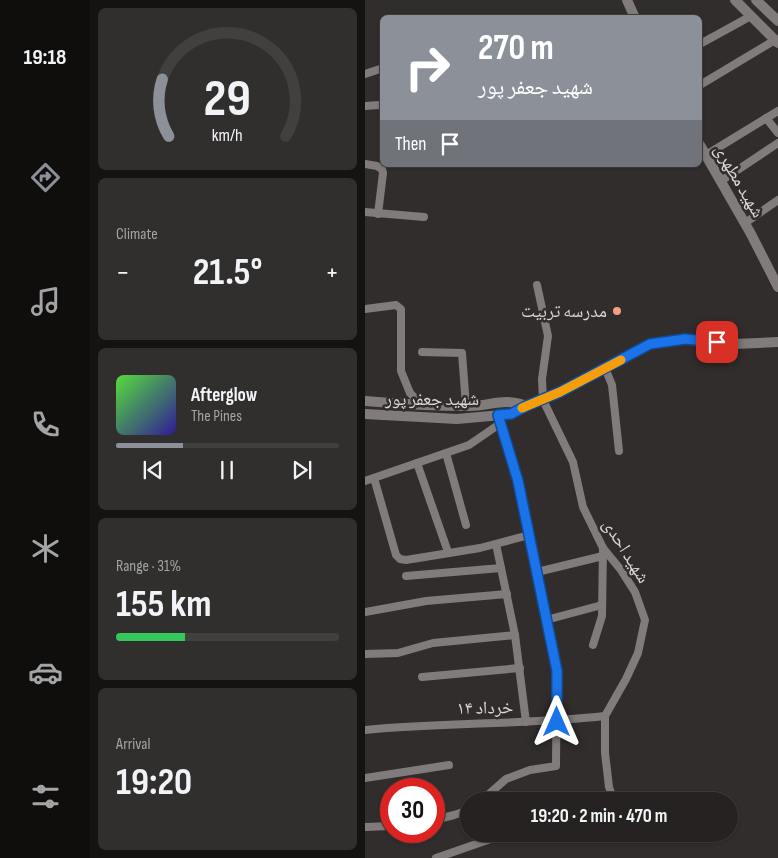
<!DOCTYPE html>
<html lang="en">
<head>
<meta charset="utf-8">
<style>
	:root { --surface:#252221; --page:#312f2e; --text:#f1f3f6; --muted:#a3a4a5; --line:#423f3f; --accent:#8c9099 }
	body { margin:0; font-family:"Sofia Sans Condensed","Noto Naskh Arabic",sans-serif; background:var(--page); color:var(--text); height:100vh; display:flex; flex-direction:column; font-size:19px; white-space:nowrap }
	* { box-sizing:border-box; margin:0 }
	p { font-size:16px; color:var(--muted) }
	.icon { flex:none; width:28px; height:28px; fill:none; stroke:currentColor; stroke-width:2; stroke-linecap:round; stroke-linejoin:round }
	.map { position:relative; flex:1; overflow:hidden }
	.drawer { display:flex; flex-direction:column; gap:8px; padding:8px; background:#141312; width:275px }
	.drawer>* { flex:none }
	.hud { position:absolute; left:15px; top:15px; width:322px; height:152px; border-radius:8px; box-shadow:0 1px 4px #0004,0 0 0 1px var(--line); background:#8c9099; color:#fff; overflow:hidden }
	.speed { position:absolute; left:15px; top:778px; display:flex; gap:10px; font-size:25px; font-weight:700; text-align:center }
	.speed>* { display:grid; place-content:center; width:65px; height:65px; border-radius:50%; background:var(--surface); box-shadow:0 1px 4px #0004,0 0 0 1px var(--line); line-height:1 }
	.speed .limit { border:8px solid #d22; background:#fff; color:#111 }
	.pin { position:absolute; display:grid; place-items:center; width:42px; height:42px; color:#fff; margin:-21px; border-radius:10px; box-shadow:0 2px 8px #0006 }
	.me { position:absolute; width:55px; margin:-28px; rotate:0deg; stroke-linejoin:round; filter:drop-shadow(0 0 4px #0008) }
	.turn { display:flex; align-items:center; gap:18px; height:105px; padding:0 15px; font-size:22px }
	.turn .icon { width:65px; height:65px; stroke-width:2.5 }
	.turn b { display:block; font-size:35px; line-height:42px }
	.then { display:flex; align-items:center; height:48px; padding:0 15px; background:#0003; gap:10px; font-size:19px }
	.big { font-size:38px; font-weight:700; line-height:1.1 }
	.drawer .widget { flex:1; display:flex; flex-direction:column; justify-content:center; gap:8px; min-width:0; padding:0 18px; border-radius:8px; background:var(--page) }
	.drawer .dial { align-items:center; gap:0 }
	.dial svg { height:130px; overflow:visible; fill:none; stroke:var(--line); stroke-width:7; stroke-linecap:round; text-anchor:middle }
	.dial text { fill:var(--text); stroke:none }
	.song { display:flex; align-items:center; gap:15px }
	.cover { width:60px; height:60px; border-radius:8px; background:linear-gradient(135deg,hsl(110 70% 55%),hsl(250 70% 35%)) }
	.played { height:5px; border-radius:2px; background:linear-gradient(90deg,var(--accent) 30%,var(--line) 30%) }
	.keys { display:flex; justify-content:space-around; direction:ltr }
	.heat { display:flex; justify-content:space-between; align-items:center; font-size:28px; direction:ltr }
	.charge { height:8px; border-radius:4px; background:linear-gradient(90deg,#34c759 31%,var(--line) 0) }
	.trip { position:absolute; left:95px; top:792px; width:278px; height:50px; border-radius:25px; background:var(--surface); box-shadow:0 1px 4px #0004,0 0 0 1px var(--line); font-weight:700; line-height:50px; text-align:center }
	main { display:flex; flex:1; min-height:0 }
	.tabs { display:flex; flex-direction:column; width:90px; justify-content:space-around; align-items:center; background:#0f0e0d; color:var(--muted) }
	.tabs .icon { width:35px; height:35px }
	.tabs .current { color:var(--accent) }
	.tabs b { font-size:22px; color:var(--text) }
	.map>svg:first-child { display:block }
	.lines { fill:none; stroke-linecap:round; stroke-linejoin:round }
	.minor { stroke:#817c7b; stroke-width:8 }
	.tertiary { stroke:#817c7b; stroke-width:10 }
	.route-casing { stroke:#114b97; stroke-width:12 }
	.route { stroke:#1a73e8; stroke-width:9 }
	.slow { stroke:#f59e0b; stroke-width:9 }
	.poi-dot { fill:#f39f85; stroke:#312d2c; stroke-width:2 }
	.labels { text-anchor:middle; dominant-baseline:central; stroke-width:5; stroke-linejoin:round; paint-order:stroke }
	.street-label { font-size:18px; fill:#dad7d6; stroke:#312d2c }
	.poi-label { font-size:18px; fill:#dad7d6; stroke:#312d2c; text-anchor:end }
</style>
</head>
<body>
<main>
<nav class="tabs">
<b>19:18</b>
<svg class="icon current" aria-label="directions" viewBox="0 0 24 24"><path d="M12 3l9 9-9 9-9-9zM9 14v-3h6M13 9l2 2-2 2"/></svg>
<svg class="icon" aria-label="music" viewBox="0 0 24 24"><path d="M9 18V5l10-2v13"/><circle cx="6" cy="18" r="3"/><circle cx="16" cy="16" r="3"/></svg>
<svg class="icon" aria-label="phone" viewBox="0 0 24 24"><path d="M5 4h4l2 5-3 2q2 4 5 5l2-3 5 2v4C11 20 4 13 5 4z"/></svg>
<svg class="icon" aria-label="climate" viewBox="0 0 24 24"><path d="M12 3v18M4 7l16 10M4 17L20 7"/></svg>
<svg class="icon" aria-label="car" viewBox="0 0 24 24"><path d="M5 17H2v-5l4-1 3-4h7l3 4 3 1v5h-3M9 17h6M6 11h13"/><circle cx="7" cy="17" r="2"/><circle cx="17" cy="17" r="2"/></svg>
<svg class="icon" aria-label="filters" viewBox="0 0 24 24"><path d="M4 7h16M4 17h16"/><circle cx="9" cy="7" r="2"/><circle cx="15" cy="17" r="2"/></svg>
</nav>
<section class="drawer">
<div class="widget dial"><svg viewBox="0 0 100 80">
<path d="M14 69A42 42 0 1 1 86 69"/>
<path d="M14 69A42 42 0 0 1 10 34" stroke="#8c9099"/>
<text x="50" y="56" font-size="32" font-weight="700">29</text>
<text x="50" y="72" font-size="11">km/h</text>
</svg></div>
<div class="widget"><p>Climate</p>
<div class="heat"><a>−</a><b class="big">21.5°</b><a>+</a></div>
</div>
<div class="widget">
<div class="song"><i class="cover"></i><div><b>Afterglow</b><p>The Pines</p></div></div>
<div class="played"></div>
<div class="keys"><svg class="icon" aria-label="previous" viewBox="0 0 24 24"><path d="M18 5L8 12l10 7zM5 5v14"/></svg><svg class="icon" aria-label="pause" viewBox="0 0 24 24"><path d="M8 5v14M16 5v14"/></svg><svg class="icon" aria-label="next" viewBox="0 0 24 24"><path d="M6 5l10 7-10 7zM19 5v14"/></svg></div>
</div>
<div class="widget"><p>Range · 31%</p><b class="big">155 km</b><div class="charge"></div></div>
<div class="widget"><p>Arrival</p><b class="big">19:20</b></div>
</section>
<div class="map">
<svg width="413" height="858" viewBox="0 0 413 858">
	<rect width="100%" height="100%" fill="#312d2c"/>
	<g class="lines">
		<g class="minor">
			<polyline points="335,44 386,16"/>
			<polyline points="0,74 18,68"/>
			<polyline points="335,85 410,40"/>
			<polyline points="0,106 14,105"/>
			<polyline points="401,118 413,133"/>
			<polyline points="341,155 413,111"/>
			<polyline points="0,164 12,166 17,169 18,173 13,214"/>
			<polyline points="356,181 413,143"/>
			<polyline points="0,212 59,217"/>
			<polyline points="380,223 413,200"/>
			<polyline points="172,285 183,336 177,379 178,400 208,462 218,507 238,548 256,570 270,592 280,620 273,653 261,679 240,716 240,753 244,787 249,801 245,801"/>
			<polyline points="0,309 31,305 36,309 36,371 45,393 57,405"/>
			<polyline points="57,352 97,353 101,406"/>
			<polyline points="240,368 247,385 254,451"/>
			<polyline points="81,453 101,525"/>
			<polyline points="52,463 83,552"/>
			<polyline points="9,478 31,555 35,559 41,560 115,548 164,535"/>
			<polyline points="0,481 104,445 136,423"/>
			<polyline points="131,544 150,635"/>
			<polyline points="172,572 238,556"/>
			<polyline points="41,576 136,568"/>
			<polyline points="0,612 61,601 142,594"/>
			<polyline points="181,620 237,605"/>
			<polyline points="228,645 237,616 238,548"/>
			<polyline points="0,654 33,653 68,643 150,635 161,722"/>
			<polyline points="57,677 155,668"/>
			<path d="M0 730C80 722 160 725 240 716"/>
			<polyline points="0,778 84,765"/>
			<polyline points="116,801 141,779 165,770 191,766 191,762 192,671 153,481 133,415"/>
			<polyline points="69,820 89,815 104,810"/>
			<polyline points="0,827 26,826"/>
			<polyline points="71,858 140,834"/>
		</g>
		<g class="tertiary">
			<polyline points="262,0 270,18"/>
			<polyline points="370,0 413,43"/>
			<polyline points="391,0 413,21"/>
			<polyline points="335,145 386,234 413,287"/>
			<path d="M0 401C35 404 70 406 104 406 126 406 139 397 161 406"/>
			<polyline points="0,414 92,419 147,414 161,406 195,392 285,344 320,339 369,344 413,342"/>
		</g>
	</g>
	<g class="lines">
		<g class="route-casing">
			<polyline id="route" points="192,722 192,671 153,481 133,415 146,414 161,406 195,392 285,344 320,339 352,342"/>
		</g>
		<use href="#route" class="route"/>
		<polyline class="slow" points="157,408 195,392 256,360"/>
	</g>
	<circle class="poi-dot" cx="252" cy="311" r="5"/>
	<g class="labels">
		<g class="street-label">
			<text transform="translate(374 181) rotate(60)">شهید مطهری</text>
			<text x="67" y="399">شهید جعفر پور</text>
			<text transform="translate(261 551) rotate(58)">شهید احدی</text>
			<text transform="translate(120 708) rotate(-1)">۱۴ خرداد</text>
		</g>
		<g class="poi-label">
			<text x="242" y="311">مدرسه تربیت</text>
		</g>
	</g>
</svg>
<div class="speed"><div class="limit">30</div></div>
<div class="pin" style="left:352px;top:342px;background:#d93025"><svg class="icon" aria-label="arrive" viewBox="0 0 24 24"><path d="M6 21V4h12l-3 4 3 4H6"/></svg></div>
<svg class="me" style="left:192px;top:722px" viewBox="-20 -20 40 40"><path d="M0-17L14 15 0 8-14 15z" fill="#1a73e8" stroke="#fff" stroke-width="4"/></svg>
<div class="trip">19:20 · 2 min · 470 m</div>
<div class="hud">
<div class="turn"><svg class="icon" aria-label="right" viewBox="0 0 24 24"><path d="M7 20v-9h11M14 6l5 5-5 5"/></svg><div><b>270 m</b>شهید جعفر پور</div></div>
<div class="then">Then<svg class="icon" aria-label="arrive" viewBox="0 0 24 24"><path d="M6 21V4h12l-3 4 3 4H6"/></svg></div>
</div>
</div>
</main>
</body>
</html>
